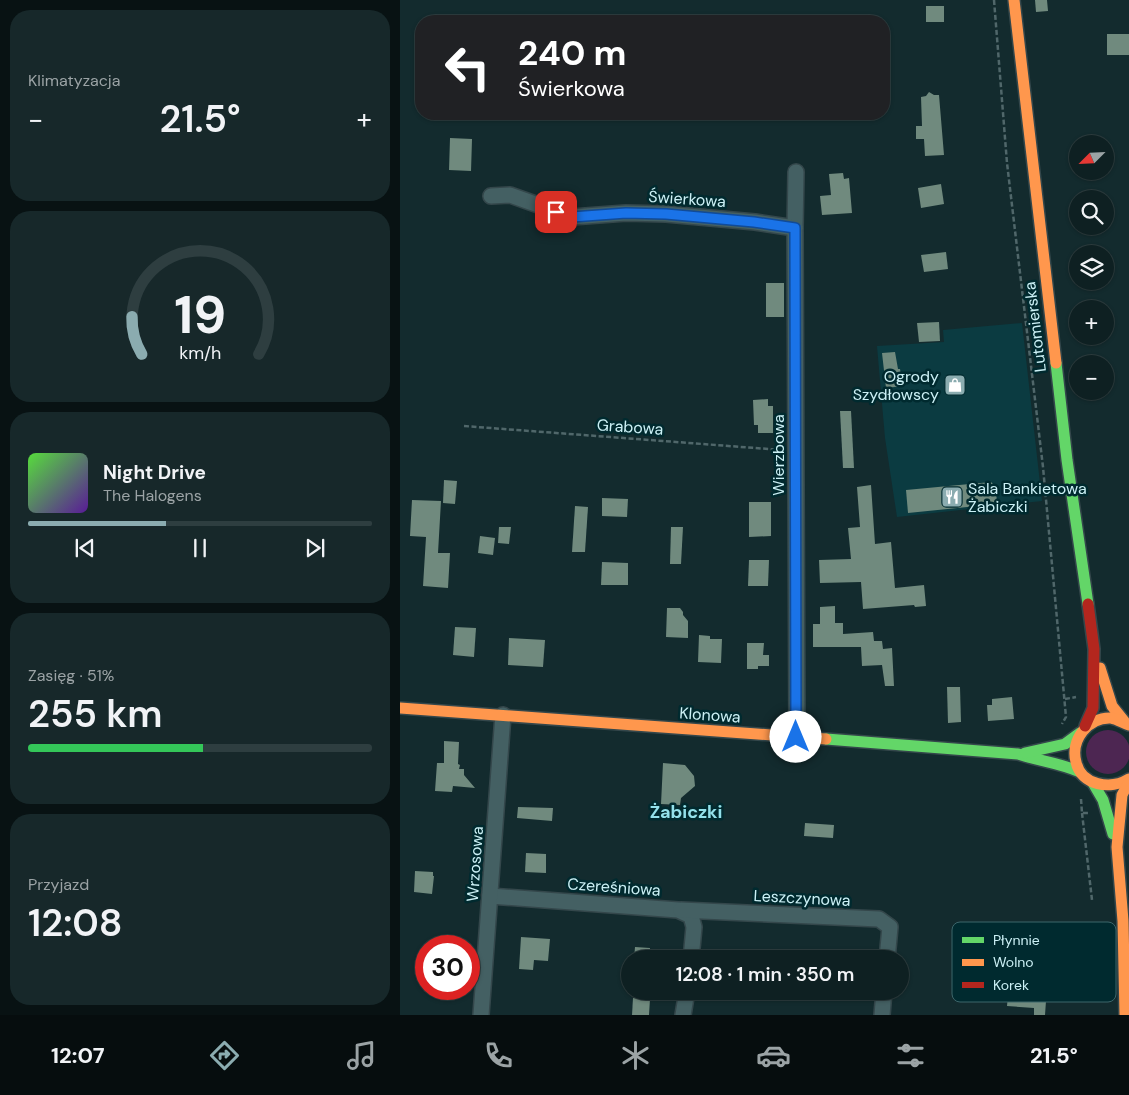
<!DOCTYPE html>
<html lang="pl">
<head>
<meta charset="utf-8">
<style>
	:root { --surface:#0e2022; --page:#17282a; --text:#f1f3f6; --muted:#9ba3a5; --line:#2e3e40; --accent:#8bacb0 }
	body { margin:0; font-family:"DM Sans",sans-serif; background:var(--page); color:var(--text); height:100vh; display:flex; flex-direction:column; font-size:19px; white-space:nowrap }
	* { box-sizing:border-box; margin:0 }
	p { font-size:16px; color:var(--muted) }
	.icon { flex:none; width:28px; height:28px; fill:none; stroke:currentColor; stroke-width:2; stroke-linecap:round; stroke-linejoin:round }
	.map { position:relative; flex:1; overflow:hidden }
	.panel { display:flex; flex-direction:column; gap:10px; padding:10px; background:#081213; width:400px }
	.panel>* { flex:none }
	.hud { position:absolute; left:15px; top:15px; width:475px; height:105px; border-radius:20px; box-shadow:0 1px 4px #0004,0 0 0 1px var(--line); background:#202124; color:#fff; overflow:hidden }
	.needle { width:32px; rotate:246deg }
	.tools { position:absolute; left:669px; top:135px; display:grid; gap:10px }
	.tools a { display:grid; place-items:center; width:45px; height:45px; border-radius:50%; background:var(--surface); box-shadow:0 1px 4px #0004,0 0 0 1px var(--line); font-size:25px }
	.speed { position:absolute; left:15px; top:935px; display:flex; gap:10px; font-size:25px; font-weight:700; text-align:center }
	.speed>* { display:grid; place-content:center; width:65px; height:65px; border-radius:50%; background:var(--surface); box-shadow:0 1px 4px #0004,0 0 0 1px var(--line); line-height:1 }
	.speed .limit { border:8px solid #d22; background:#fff; color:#111 }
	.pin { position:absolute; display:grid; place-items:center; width:42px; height:42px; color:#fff; margin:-21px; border-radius:10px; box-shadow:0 2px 8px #0006 }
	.me { position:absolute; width:55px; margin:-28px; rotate:0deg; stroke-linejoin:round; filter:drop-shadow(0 0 4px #0008) }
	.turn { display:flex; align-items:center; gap:18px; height:105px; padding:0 20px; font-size:22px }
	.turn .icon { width:65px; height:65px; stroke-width:2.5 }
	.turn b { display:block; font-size:35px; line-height:42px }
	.big { font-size:38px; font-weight:600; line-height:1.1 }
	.panel .card { flex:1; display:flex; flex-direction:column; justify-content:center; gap:8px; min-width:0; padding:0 18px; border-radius:20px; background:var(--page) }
	.panel .dial { align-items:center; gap:0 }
	.dial svg { height:130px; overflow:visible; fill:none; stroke:var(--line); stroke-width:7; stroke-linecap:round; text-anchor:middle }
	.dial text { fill:var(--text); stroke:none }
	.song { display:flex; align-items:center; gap:15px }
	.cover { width:60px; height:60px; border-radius:8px; background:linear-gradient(135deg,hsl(110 70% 55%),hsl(270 70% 35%)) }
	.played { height:5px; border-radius:2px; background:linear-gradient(90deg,var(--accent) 40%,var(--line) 40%) }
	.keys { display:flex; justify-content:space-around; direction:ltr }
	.heat { display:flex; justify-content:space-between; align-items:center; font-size:28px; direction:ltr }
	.charge { height:8px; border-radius:4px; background:linear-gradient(90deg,#34c759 51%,var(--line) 0) }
	.trip { position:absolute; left:221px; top:950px; width:288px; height:50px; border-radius:25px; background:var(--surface); box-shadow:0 1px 4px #0004,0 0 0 1px var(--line); font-weight:600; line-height:50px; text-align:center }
	.dock { display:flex; height:80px; justify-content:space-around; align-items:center; background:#060d0e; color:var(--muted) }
	.dock .icon { width:35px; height:35px }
	.dock .current { color:var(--accent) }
	.dock b { font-size:22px; color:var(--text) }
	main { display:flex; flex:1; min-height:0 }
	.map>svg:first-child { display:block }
	.built { fill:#0b3b41 }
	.green { fill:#4d2652 }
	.building { fill:#708a7e }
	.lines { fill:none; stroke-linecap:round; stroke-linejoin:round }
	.street-casing { stroke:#34474b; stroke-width:18 }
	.fast-casing { stroke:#34474b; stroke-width:14 }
	.slow-casing { stroke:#34474b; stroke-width:14 }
	.jam-casing { stroke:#34474b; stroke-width:14 }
	.path { stroke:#50676a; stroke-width:2.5; stroke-dasharray:5 2.5; stroke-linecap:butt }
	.street { stroke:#446063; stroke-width:15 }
	.fast { stroke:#63d668; stroke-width:11 }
	.slow { stroke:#ff974d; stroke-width:11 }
	.jam { stroke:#b3261e; stroke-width:11 }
	.route-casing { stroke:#114b97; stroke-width:12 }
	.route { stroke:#1a73e8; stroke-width:9 }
	.labels { text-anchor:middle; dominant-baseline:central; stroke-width:5; stroke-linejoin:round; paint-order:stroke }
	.street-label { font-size:16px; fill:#ccf1f6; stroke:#002a2f }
	.poi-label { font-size:16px; fill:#ccf1f6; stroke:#002a2f; text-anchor:end }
	.neighbourhood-label { font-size:18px; font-weight:bold; fill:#93e1eb; stroke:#002a2f }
	.key { fill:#002a2f; stroke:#3d666b; stroke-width:1 }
	.key-label { font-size:14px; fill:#ccf1f6 }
</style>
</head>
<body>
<main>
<section class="panel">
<div class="card"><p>Klimatyzacja</p>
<div class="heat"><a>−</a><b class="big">21.5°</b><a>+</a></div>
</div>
<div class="card dial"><svg viewBox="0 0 100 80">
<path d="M14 69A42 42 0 1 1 86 69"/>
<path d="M14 69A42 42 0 0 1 8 46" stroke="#8bacb0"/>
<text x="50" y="56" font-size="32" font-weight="700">19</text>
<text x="50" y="72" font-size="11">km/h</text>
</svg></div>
<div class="card">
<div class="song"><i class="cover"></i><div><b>Night Drive</b><p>The Halogens</p></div></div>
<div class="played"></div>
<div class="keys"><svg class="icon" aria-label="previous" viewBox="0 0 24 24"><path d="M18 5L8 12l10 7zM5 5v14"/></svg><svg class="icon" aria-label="pause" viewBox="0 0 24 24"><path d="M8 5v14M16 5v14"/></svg><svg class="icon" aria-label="next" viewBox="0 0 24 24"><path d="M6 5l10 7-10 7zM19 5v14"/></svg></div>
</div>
<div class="card"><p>Zasięg · 51%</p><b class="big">255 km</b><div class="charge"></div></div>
<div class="card"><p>Przyjazd</p><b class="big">12:08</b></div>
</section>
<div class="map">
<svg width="729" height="1015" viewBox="0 0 729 1015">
	<rect width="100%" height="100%" fill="#132b2e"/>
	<polygon class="built" points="622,323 642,501 497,517 485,438 477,346 544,342 543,330"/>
	<circle class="green" cx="708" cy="752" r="22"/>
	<g class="building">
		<polygon points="635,0 647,0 648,11 636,12"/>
		<rect x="526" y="6" width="18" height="16"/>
		<rect x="707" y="34" width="22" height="21"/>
		<polygon points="529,92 534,95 539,95 544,155 525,156 524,139 516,139 516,126 522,126 521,97 526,96"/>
		<polygon points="50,138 72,139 71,171 49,170"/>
		<polygon points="443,173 444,179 449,178 452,213 422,215 420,196 431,195 429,174"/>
		<polygon points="541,184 544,204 521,208 518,188"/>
		<polygon points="546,252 548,269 524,272 521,255"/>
		<rect x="366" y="283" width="18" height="34"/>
		<polygon points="539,322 540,341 519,342 517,323"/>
		<polygon points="495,352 498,369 500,369 503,386 486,388 482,353"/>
		<polygon points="368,399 368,406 373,406 373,433 358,433 358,425 354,425 353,400"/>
		<polygon points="440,411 451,411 454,468 443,468"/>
		<polygon points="44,480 57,481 55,504 43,503"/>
		<polygon points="591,482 596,487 597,504 508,513 506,490"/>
		<polygon points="471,485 475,544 491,542 495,588 524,585 526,606 515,607 514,605 463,609 461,582 420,583 419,560 451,559 448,528 460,527 457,487"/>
		<polygon points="202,498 228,499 227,517 202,516"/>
		<polygon points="12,500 41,501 38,553 50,553 48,588 23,586 26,537 10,536"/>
		<polygon points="349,502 371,502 371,536 349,537"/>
		<polygon points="175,506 188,507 185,552 172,552"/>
		<polygon points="99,527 111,527 109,544 98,543"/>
		<polygon points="271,527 283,527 281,564 270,564"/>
		<polygon points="80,536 95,538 93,555 78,553"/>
		<polygon points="349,560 369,560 368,586 348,586"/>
		<polygon points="202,562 228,563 228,585 201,585"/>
		<polygon points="435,606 435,623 443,623 443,634 473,632 474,641 482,641 483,649 492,648 494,686 485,686 482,665 462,666 461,647 413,647 413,624 420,624 420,607"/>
		<polygon points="267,608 280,608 283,612 283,615 288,621 288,638 266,637"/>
		<polygon points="55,627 76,628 74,657 53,655"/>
		<polygon points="299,635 310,636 310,639 322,639 321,663 298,662"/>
		<polygon points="109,638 145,640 143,667 108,665"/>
		<polygon points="347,643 364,643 363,655 369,655 369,666 358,666 358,669 347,669"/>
		<polygon points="547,687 560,687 561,722 548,723"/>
		<polygon points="612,697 614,719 588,721 587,705 592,705 592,699"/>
		<polygon points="44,741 59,742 58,764 60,765 59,769 64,769 64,775 75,788 53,786 52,792 35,791 37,763 44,763"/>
		<polygon points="263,763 285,765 294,776 295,786 281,798 280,805 261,804"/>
		<polygon points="118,807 153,808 152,821 117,818"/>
		<polygon points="405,823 434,825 433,838 404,836"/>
		<polygon points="126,853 146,854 146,873 125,872"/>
		<polygon points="15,871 33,872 33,876 34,876 32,894 14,892"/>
		<polygon points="121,937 150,939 148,961 134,960 133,970 119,969"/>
		<polygon points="235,947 250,948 249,959 234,959"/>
		<polygon points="609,984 647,987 645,1015 634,1015 634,1008 607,1006"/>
		<polygon points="233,998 250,999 249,1015 232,1015"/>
	</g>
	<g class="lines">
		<g class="street-casing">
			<g id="street">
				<polyline points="396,172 395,228 397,737"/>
				<polyline points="91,196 110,195 172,217 226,213 266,214 355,222 395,228"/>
				<polyline points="90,896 278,910 291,916 294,927 291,959"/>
				<polyline points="281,910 479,919 490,927 487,959"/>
				<polyline points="81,1015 103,715"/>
				<polyline points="283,1015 287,991"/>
				<polyline points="482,1015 484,991"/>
			</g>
		</g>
		<g class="fast-casing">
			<g id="fast">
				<polyline points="656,363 667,460 688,604"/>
				<path d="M426 739 618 754C639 761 660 763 680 772"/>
				<polyline points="625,753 665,744 680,733"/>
				<polyline points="693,783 703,800 713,834"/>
			</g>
		</g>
		<g class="slow-casing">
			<g id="slow">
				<polyline points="614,0 656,363"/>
				<polyline points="700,668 712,706 724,721"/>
				<polyline points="0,708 426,739"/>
				<path d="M729 725C723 723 717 719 711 718 688 717 670 740 676 762 681 786 711 790 729 779"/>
				<polyline points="725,1015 723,921 717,847 722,795 729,782"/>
			</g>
		</g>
		<g class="jam-casing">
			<polyline id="jam" points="685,726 693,708 694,649 688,604"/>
		</g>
		<g class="path">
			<polyline points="594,0 607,163 643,467 666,717 662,724"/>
			<polyline points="64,426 382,450"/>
			<polyline points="665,699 676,697"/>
			<polyline points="681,799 682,813 690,813"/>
			<polyline points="682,813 692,900"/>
		</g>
		<use href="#street" class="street"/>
		<use href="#fast" class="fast"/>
		<use href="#slow" class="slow"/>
		<use href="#jam" class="jam"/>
	</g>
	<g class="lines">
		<g class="route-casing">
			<polyline id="route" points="156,212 172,217 226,213 266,214 354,222 395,228 396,737"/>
		</g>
		<use href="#route" class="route"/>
	</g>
	<defs>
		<g id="shop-square" transform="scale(1.125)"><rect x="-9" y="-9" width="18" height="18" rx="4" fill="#8bacb0" stroke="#002a2f"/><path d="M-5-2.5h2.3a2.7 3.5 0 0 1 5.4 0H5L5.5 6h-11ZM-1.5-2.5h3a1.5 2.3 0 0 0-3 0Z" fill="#fff"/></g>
		<g id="restaurant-square" transform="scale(1.125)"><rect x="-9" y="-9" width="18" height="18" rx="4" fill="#8bacb0" stroke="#002a2f"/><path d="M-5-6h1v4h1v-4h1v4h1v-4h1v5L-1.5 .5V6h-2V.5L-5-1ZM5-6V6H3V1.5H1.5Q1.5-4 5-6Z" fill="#fff"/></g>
	</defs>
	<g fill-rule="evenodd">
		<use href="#shop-square" x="555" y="385"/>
		<use href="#restaurant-square" x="552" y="497"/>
	</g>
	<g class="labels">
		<g class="street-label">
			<text transform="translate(287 199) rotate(4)">Świerkowa</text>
			<text transform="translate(635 327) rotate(-97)">Lutomierska</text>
			<text transform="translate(230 427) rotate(4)">Grabowa</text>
			<text transform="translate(378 455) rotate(-90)">Wierzbowa</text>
			<text transform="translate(310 715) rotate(4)">Klonowa</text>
			<text transform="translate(75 864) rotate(-86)">Wrzosowa</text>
			<text transform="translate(214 887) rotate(4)">Czereśniowa</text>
			<text transform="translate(402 898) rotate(3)">Leszczynowa</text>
		</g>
		<g class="poi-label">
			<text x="539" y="376">Ogrody<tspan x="539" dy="18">Szydłowscy</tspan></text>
			<text x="568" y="488" text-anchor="start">Sala Bankietowa<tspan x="568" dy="18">Żabiczki</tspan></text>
		</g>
		<g class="neighbourhood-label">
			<text x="286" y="812">Żabiczki</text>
		</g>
	</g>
	<rect x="552" y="922" width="164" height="80" rx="8" class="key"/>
	<rect x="562" y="937" width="22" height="6" fill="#63d668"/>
	<rect x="562" y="959" width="22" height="7" fill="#ff974d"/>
	<rect x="562" y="982" width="22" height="6" fill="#b3261e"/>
	<g class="key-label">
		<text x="593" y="945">Płynnie</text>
		<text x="593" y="967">Wolno</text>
		<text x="593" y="990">Korek</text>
	</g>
</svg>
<div class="tools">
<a><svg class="needle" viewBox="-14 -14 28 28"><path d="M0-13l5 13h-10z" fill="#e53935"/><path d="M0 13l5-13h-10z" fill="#9ba3a5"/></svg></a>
<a><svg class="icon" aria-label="search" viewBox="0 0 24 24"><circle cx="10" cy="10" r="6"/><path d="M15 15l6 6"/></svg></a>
<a><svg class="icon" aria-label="layers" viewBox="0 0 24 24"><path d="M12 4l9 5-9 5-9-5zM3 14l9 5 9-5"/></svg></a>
<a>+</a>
<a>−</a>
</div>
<div class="speed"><div class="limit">30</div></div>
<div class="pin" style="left:156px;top:212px;background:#d93025"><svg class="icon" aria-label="arrive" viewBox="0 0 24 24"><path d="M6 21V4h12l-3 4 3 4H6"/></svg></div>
<svg class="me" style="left:396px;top:737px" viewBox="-20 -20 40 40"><circle r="19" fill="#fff"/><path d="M0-13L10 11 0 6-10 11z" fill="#1a73e8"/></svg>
<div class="trip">12:08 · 1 min · 350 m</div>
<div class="hud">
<div class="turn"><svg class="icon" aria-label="left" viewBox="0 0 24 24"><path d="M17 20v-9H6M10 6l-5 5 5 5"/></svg><div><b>240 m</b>Świerkowa</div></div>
</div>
</div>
</main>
<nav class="dock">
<b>12:07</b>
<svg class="icon current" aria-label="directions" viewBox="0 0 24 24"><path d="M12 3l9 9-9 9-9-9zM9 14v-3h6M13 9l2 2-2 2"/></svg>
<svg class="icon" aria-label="music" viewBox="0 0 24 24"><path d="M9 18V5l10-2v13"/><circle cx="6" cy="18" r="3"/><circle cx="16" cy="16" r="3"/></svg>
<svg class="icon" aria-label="phone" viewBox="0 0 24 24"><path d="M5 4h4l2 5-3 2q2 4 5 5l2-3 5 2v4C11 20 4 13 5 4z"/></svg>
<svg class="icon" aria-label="climate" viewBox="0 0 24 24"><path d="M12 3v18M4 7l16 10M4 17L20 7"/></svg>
<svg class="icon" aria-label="car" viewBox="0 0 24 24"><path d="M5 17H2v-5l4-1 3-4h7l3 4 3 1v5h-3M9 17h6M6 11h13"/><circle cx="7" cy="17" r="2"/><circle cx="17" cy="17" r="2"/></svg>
<svg class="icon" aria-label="filters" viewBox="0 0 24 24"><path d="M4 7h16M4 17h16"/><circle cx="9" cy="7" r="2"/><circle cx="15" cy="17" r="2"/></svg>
<b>21.5°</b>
</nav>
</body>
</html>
